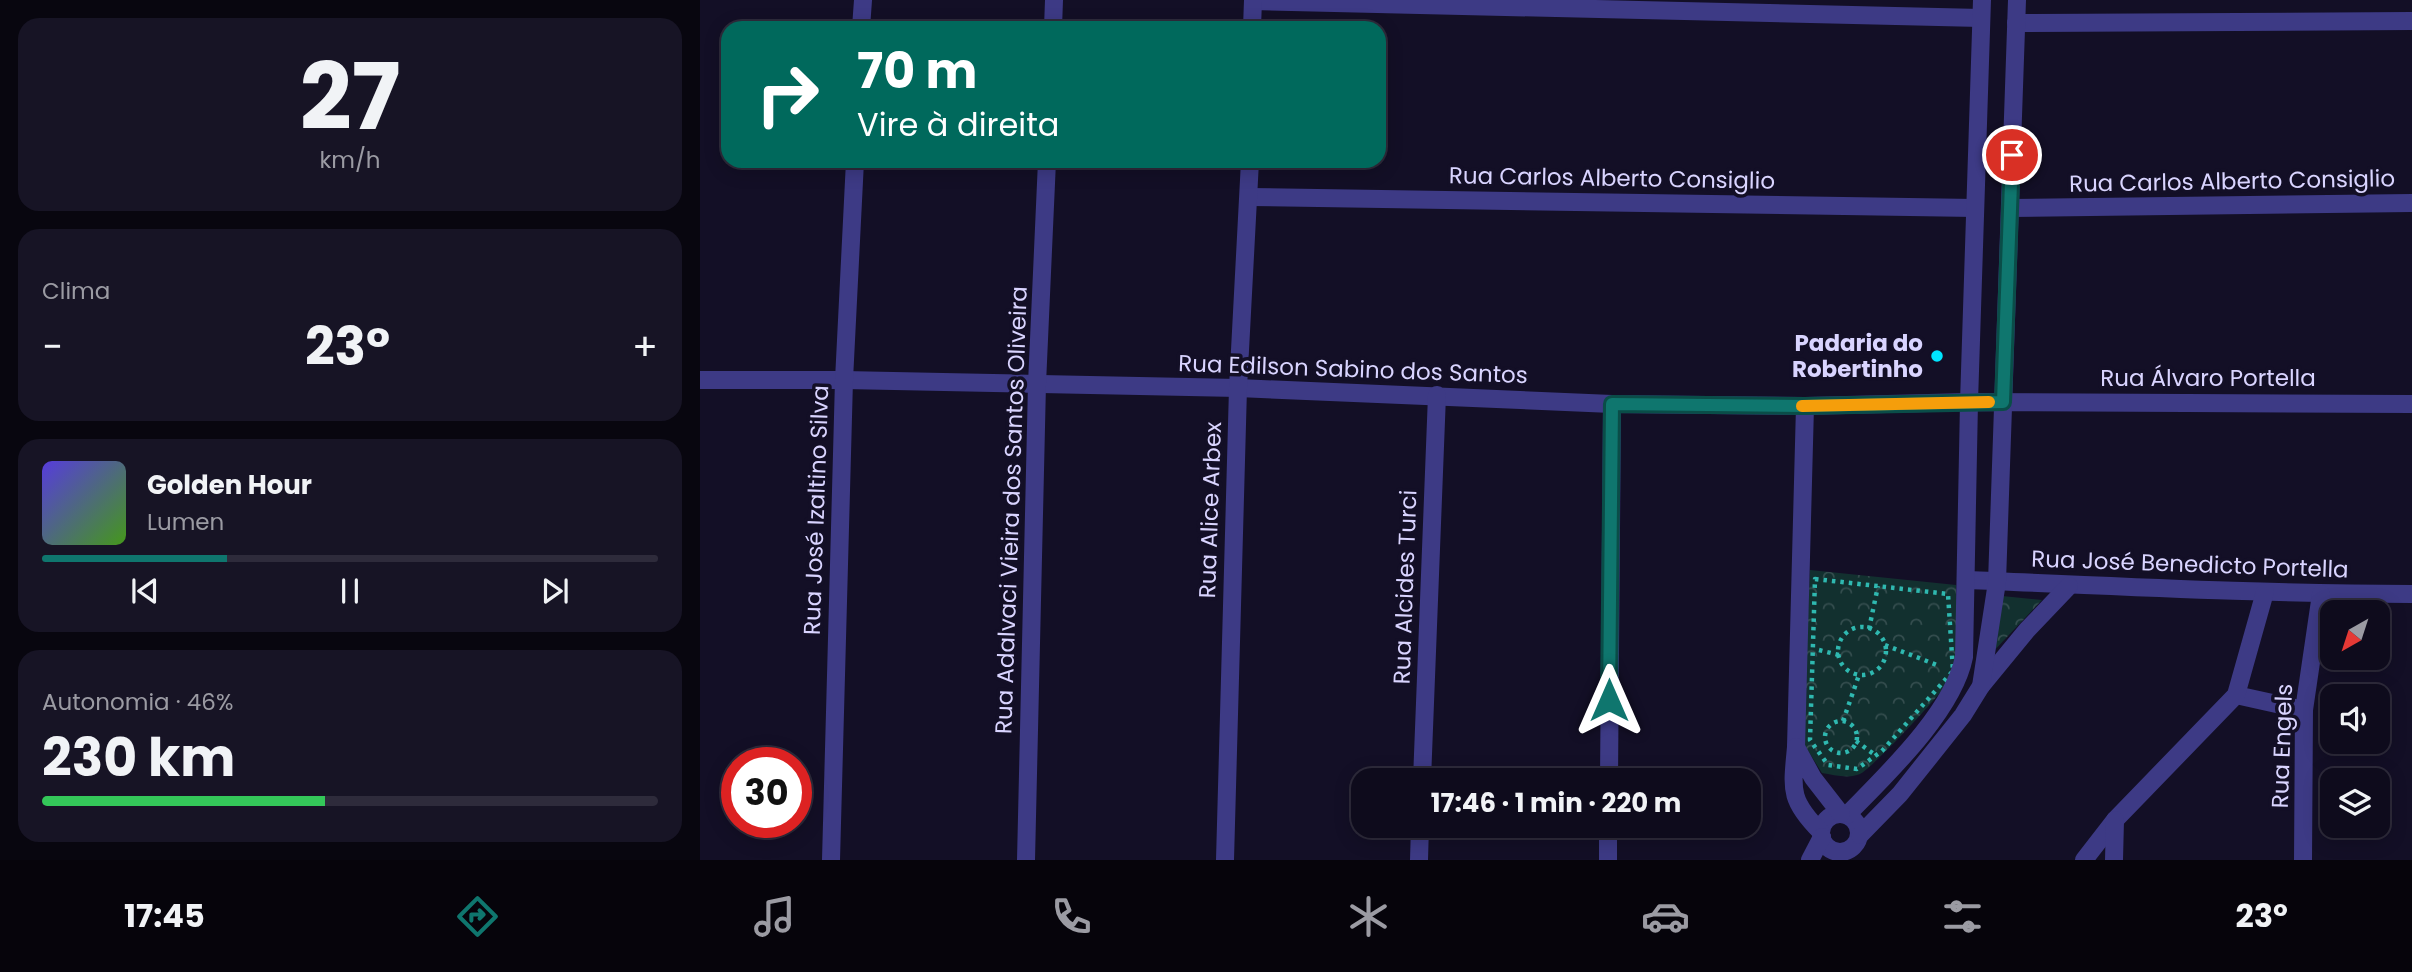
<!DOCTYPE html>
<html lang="pt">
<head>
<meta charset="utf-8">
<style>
	:root { --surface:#0e0b1c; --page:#171425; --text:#f1f3f6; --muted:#9b9ba3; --line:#2e2b3b; --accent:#0f766e }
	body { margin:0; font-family:Poppins,sans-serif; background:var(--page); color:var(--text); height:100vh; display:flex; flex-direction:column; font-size:26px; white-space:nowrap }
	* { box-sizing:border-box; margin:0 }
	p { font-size:23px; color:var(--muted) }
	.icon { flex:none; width:38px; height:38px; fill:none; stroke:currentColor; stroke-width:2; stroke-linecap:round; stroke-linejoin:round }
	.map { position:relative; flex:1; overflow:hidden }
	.side { display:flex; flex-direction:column; gap:18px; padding:18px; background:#08060f; width:700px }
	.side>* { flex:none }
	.top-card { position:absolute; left:21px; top:21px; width:665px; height:147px; border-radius:21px; box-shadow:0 4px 18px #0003,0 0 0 2px var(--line); background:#00695c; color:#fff; overflow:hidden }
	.needle { width:46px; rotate:219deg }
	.controls { position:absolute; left:1620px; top:600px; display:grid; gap:14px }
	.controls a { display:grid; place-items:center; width:70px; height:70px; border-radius:14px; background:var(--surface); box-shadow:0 4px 18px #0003,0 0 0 2px var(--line); font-size:35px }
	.speed { position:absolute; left:21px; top:747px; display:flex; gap:14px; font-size:35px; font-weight:700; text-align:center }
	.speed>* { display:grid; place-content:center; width:91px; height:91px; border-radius:50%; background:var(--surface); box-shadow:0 4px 18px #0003,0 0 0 2px var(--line); line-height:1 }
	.speed .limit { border:10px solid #d22; background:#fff; color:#111 }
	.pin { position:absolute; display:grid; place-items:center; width:60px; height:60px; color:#fff; margin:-30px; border:4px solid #fff; border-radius:50%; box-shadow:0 2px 7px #0007 }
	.me { position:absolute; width:77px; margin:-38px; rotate:0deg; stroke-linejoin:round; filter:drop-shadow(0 0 5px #0008) }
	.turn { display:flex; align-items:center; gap:24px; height:147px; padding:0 21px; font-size:32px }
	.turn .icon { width:91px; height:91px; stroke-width:2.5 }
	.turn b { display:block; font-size:49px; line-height:60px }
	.big { font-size:52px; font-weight:700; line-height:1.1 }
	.side .card { flex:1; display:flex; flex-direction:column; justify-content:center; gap:10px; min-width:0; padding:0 24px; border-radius:21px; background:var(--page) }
	.side .dial { align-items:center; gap:0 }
	.dial b { font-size:91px; line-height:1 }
	.song { display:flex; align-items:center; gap:21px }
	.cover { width:84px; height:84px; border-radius:10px; background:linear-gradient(135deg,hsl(250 70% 55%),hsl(100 70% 35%)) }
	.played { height:7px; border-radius:4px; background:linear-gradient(90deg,var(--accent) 30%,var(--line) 30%) }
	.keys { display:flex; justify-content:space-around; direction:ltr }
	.heat { display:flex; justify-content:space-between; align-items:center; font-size:38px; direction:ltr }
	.charge { height:10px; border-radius:5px; background:linear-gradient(90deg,#34c759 46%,var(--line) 0) }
	.trip { position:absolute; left:651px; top:768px; width:410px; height:70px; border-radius:21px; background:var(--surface); box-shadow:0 4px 18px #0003,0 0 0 2px var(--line); font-weight:700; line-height:70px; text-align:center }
	.tab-bar { display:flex; height:112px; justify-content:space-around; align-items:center; background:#06040b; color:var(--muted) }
	.tab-bar .icon { width:49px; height:49px }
	.tab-bar .selected { color:var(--accent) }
	.tab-bar b { font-size:32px; color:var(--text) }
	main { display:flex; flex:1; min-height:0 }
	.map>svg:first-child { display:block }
	.park { fill:url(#park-crowns) }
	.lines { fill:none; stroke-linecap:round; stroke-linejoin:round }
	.path { stroke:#2fb8b0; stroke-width:4.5; stroke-dasharray:3.5 5; stroke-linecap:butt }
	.minor { stroke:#3d3a85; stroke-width:18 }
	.route-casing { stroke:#0a4d48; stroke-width:18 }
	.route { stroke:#0f766e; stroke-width:12 }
	.slow { stroke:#f59e0b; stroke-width:12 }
	.poi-dot { fill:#00e5ff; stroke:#130f26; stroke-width:2.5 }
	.labels { text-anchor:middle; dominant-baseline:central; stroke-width:7; stroke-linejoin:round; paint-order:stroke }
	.street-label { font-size:23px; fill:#d9d4ff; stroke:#130f26 }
	.poi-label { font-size:23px; font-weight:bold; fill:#d9d4ff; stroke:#130f26; text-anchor:end }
</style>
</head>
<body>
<main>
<section class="side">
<div class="card dial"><b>27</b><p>km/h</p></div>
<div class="card"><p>Clima</p>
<div class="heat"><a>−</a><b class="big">23°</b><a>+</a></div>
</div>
<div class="card">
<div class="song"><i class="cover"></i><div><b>Golden Hour</b><p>Lumen</p></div></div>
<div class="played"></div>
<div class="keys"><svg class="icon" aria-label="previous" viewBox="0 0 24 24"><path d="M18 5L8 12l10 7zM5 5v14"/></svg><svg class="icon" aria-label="pause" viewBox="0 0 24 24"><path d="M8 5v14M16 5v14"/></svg><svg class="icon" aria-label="next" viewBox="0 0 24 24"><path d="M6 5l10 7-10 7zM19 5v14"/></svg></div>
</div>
<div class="card"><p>Autonomia · 46%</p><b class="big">230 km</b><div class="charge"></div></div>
</section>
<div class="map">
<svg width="1712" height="860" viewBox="0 0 1712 860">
	<defs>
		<pattern id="park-crowns" width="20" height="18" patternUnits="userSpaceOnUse" patternTransform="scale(1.75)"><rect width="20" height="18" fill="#12302f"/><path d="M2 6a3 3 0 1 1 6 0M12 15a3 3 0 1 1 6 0" fill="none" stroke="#344d4e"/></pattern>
	</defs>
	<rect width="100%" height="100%" fill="#130f26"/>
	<g class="park">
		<path d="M1110 570 1256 585C1256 599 1260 664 1256 672 1248 687 1174 767 1160 774 1149 779 1134 775 1122 773L1102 741Z"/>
		<polygon points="1302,596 1342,600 1289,656"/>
	</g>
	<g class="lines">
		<g class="path">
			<polygon points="1115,579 1248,594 1253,671 1182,751 1157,769 1128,765 1110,740"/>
			<circle cx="1162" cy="651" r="24"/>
			<polyline points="1169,629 1178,586"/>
			<polyline points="1185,645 1237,665"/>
			<polyline points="1119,650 1139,655"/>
			<polyline points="1143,721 1159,675"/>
			<circle cx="1141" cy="737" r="16"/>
			<polyline points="1156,741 1175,755"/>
		</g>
		<g class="minor">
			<polyline points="553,1 1281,18"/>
			<polyline points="1316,23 1712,21"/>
			<polyline points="161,28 163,0"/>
			<polyline points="353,28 354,0"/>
			<polyline points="552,28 553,0"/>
			<polyline points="549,197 1275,208"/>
			<polyline points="1310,208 1712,203"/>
			<polyline points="0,380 144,380 538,388 912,404 1105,406 1269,402 1712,404"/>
			<path d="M1267 580C1415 586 1563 594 1712 594"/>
			<polyline points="1281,686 1327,630 1369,586"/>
			<polyline points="1536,695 1604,710"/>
			<polyline points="1096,747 1105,406"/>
			<polyline points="722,780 737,395"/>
			<polyline points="909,780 912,404"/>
			<circle cx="1140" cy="833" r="19"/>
			<path d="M1147 815C1186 775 1253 712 1264 657L1269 402 1282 0"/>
			<path d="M1121 832C1089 800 1092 790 1096 747L1113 778 1141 814"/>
			<polyline points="1160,835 1200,794 1263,715 1281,686 1297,582 1317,0"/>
			<polyline points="131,860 144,380 155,161"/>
			<polyline points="326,860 337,384 347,161"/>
			<polyline points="525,860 538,388 550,161"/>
			<polyline points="719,860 720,826"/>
			<polyline points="908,860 908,826"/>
			<polyline points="1110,860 1122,837"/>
			<polyline points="1384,860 1415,820 1536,695 1565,592"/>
			<polyline points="1414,860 1415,820"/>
			<polyline points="1603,860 1604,710 1621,594"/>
		</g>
	</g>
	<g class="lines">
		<g class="route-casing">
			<polyline id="route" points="909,700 912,404 1105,406 1303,402 1312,155"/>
		</g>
		<use href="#route" class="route"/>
		<polyline class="slow" points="1102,406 1289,402"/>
	</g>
	<circle class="poi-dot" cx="1237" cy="356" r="7"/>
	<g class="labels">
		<g class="street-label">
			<text transform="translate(912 178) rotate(1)">Rua Carlos Alberto Consiglio</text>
			<text transform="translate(1532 181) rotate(-1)">Rua Carlos Alberto Consiglio</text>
			<text transform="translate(653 369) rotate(2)">Rua Edilson Sabino dos Santos</text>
			<text x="1508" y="378">Rua Álvaro Portella</text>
			<text transform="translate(116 510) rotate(-88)">Rua José Izaltino Silva</text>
			<text transform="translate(311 510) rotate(-88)">Rua Adalvaci Vieira dos Santos Oliveira</text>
			<text transform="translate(510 510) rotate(-88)">Rua Alice Arbex</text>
			<text transform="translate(1490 564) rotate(2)">Rua José Benedicto Portella</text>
			<text transform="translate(705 587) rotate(-88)">Rua Alcides Turci</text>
			<text transform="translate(1582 746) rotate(-88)">Rua Engels</text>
		</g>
		<g class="poi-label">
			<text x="1223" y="343">Padaria do<tspan x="1223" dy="26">Robertinho</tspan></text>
		</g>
	</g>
</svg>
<div class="controls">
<a><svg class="needle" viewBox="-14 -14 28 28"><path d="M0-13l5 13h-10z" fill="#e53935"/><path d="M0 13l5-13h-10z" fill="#9b9ba3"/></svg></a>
<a><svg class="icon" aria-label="sound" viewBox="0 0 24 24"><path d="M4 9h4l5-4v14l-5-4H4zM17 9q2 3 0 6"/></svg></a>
<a><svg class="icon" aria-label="layers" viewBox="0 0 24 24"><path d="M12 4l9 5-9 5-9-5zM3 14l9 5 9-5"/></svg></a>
</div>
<div class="speed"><div class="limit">30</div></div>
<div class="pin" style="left:1312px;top:155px;background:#d93025"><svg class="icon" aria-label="arrive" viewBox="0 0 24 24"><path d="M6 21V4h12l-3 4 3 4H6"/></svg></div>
<svg class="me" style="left:909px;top:700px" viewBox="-20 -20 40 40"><path d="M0-17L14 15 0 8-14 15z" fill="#0f766e" stroke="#fff" stroke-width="4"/></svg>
<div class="trip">17:46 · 1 min · 220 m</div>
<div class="top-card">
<div class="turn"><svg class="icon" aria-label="right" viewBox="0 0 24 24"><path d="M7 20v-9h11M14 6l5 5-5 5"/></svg><div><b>70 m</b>Vire à direita</div></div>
</div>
</div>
</main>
<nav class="tab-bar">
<b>17:45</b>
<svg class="icon selected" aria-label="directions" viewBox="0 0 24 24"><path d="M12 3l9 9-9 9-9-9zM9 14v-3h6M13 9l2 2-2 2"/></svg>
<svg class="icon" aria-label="music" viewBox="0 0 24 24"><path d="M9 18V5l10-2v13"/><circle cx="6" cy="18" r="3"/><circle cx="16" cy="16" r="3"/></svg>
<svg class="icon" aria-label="phone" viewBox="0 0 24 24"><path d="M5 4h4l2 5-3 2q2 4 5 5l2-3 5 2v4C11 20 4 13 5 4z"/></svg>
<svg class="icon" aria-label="climate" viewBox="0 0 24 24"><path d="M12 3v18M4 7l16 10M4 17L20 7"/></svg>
<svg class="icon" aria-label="car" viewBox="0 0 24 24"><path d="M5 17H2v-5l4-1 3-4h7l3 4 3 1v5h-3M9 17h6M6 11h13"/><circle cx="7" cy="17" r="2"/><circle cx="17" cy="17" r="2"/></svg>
<svg class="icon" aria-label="filters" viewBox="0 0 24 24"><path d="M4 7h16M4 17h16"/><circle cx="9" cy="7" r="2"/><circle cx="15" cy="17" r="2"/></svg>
<b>23°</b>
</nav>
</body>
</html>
